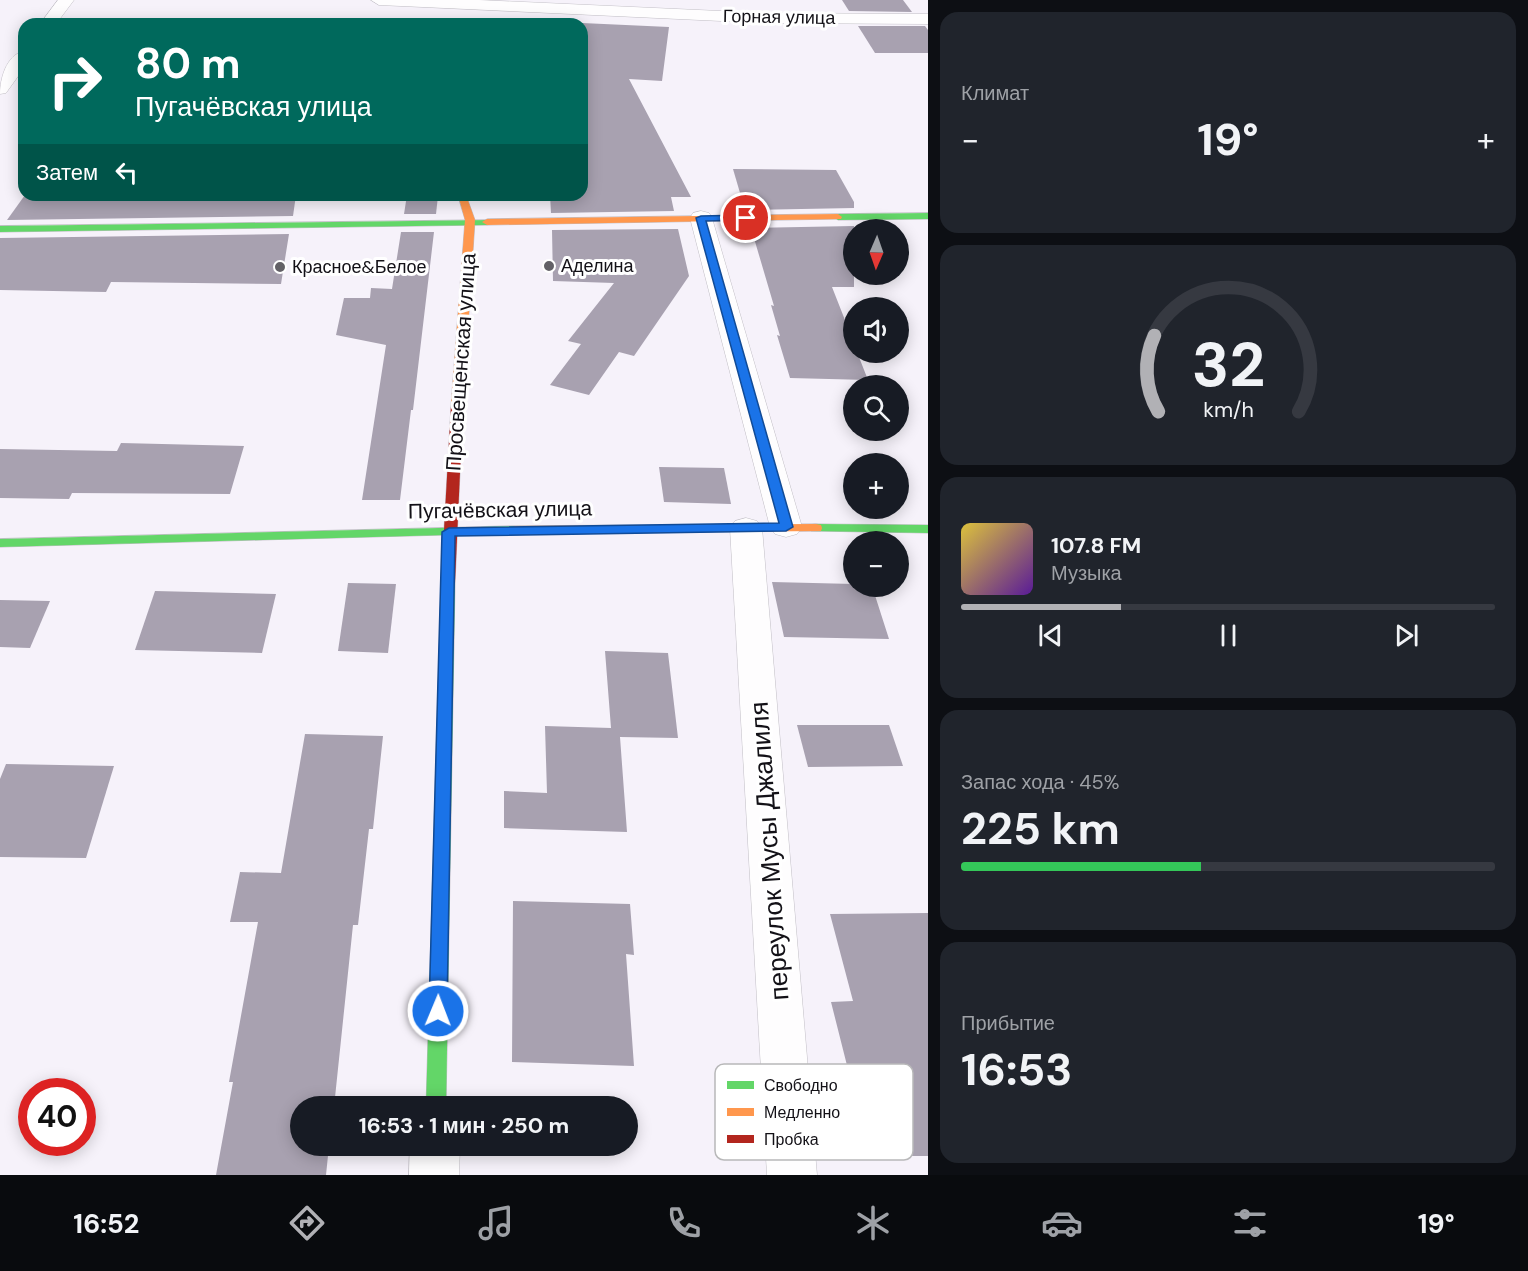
<!DOCTYPE html>
<html lang="ru">
<head>
<meta charset="utf-8">
<style>
	:root { --surface:#171b24; --page:#20242c; --text:#f1f3f6; --muted:#9ea1a6; --line:#363941; --accent:#b1b1b5 }
	body { margin:0; font-family:"DM Sans",sans-serif; background:var(--page); color:var(--text); height:100vh; display:flex; flex-direction:column; font-size:22px; white-space:nowrap }
	* { box-sizing:border-box; margin:0 }
	p { font-size:20px; color:var(--muted) }
	.icon { flex:none; width:33px; height:33px; fill:none; stroke:currentColor; stroke-width:2; stroke-linecap:round; stroke-linejoin:round }
	.map { position:relative; flex:1; overflow:hidden }
	.panel { display:flex; flex-direction:column; gap:12px; padding:12px; background:#0d0f14; width:600px }
	.panel>* { flex:none }
	.banner { position:absolute; left:18px; top:18px; width:570px; height:183px; border-radius:18px; box-shadow:0 3px 15px #0003; background:#00695c; color:#fff; overflow:hidden }
	.needle { width:39px; rotate:182deg }
	.controls { position:absolute; left:843px; top:219px; display:grid; gap:12px }
	.controls a { display:grid; place-items:center; width:66px; height:66px; border-radius:50%; background:var(--surface); box-shadow:0 3px 15px #0003; font-size:30px }
	.speed { position:absolute; left:18px; top:1078px; display:flex; gap:12px; font-size:30px; font-weight:700; text-align:center }
	.speed>* { display:grid; place-content:center; width:78px; height:78px; border-radius:50%; background:var(--surface); box-shadow:0 3px 15px #0003; line-height:1 }
	.speed .limit { border:9px solid #d22; background:#fff; color:#111 }
	.pin { position:absolute; display:grid; place-items:center; width:51px; height:51px; color:#fff; margin:-26px; border:3px solid #fff; border-radius:50%; box-shadow:0 2px 6px #0007 }
	.me { position:absolute; width:66px; margin:-33px; rotate:1deg; stroke-linejoin:round; filter:drop-shadow(0 0 4px #0008) }
	.turn { display:flex; align-items:center; gap:21px; height:126px; padding:0 18px; font-size:27px }
	.turn .icon { width:78px; height:78px; stroke-width:2.5 }
	.turn b { display:block; font-size:42px; line-height:51px }
	.then { display:flex; align-items:center; height:57px; padding:0 18px; background:#0003; gap:12px; font-size:22px }
	.big { font-size:45px; font-weight:700; line-height:1.1 }
	.panel .widget { flex:1; display:flex; flex-direction:column; justify-content:center; gap:9px; min-width:0; padding:0 21px; border-radius:18px; background:var(--page) }
	.panel .dial { align-items:center; gap:0 }
	.dial svg { height:156px; overflow:visible; fill:none; stroke:var(--line); stroke-width:7; stroke-linecap:round; text-anchor:middle }
	.dial text { fill:var(--text); stroke:none }
	.song { display:flex; align-items:center; gap:18px }
	.cover { width:72px; height:72px; border-radius:9px; background:linear-gradient(135deg,hsl(50 70% 55%),hsl(270 70% 35%)) }
	.played { height:6px; border-radius:3px; background:linear-gradient(90deg,var(--accent) 30%,var(--line) 30%) }
	.keys { display:flex; justify-content:space-around; direction:ltr }
	.heat { display:flex; justify-content:space-between; align-items:center; font-size:33px; direction:ltr }
	.charge { height:9px; border-radius:4px; background:linear-gradient(90deg,#34c759 45%,var(--line) 0) }
	.trip { position:absolute; left:290px; top:1096px; width:348px; height:60px; border-radius:30px; background:var(--surface); box-shadow:0 3px 15px #0003; font-weight:700; line-height:60px; text-align:center }
	.menu { display:flex; height:96px; justify-content:space-around; align-items:center; background:#090b0e; color:var(--muted) }
	.menu .icon { width:42px; height:42px }
	.menu .active { color:var(--accent) }
	.menu b { font-size:27px; color:var(--text) }
	main { display:flex; flex:1; min-height:0 }
	.map>svg:first-child { display:block }
	.building { fill:#a8a1b0 }
	.lines { fill:none; stroke-linecap:round; stroke-linejoin:round }
	.street-casing { stroke:#c1bec5; stroke-width:1 }
	.fast-casing { stroke:#c1bec5; stroke-width:1 }
	.slow-casing { stroke:#c1bec5; stroke-width:1 }
	.jam-casing { stroke:#c1bec5; stroke-width:1 }
	.street { fill:#fefdfe; fill-rule:evenodd }
	.fast { fill:#63d668; fill-rule:evenodd }
	.slow { fill:#ff974d; fill-rule:evenodd }
	.jam { fill:#b3261e; fill-rule:evenodd }
	.route { fill:#1a73e8; stroke:#114b97; stroke-width:1.5 }
	.poi-dot { fill:#626066; stroke:#fff; stroke-width:2 }
	.labels { text-anchor:middle; dominant-baseline:central; stroke-width:6; stroke-linejoin:round; paint-order:stroke }
	.far-street-label { font-size:18px; fill:#131117; stroke:#fff }
	.far-poi-label { font-size:18px; fill:#131117; stroke:#fff; text-anchor:start }
	.street-label { font-size:21px; fill:#131117; stroke:#fff }
	.near-street-label { font-size:26px; fill:#131117; stroke:#fff }
	.key { fill:#fff; stroke:#b8b8b9; stroke-width:1.5 }
	.key-label { font-size:16px; fill:#131117 }
</style>
</head>
<body>
<main>
<div class="map">
<svg width="928" height="1175" viewBox="0 0 928 1175">
	<rect width="100%" height="100%" fill="#f6f2fa"/>
	<g class="building">
		<polygon points="842,0 903,0 912,12 849,11"/>
		<polygon points="582,23 669,27 662,81 629,79 691,197 671,197 674,211 551,213 550,195 582,195"/>
		<polygon points="858,26 925,26 928,30 928,53 875,53"/>
		<polygon points="733,169 836,170 854,202 854,208 745,210"/>
		<polygon points="25,195 296,195 293,216 7,220"/>
		<polygon points="407,195 438,196 436,214 404,214"/>
		<polygon points="854,226 854,287 832,287 854,343 854,352 857,352 868,380 790,378 777,335 780,336 771,305 774,306 751,228"/>
		<polygon points="678,229 689,276 634,356 619,352 589,395 550,385 581,344 568,341 614,283 553,281 552,230"/>
		<polygon points="401,232 434,232 413,410 411,410 400,500 362,500 386,345 336,335 344,298 370,298 371,288 392,289"/>
		<polygon points="289,234 281,284 111,282 106,292 0,290 0,238"/>
		<polygon points="121,443 244,446 230,494 72,493 69,499 0,498 0,449 117,451"/>
		<polygon points="659,467 724,468 731,504 664,502"/>
		<polygon points="772,582 854,584 854,586 872,586 889,639 784,637"/>
		<polygon points="348,583 396,584 388,653 338,651"/>
		<polygon points="155,591 276,594 262,653 135,650"/>
		<polygon points="0,600 50,601 30,648 0,647"/>
		<polygon points="605,651 668,653 678,738 620,737 627,832 504,828 504,791 547,793 545,726 611,728"/>
		<polygon points="797,725 889,725 903,766 808,767"/>
		<polygon points="305,734 383,736 373,829 369,829 358,925 353,925 334,1107 300,1107 300,1146 329,1146 326,1175 216,1175 233,1082 229,1082 258,922 230,922 240,872 281,873"/>
		<polygon points="6,764 114,766 86,858 0,857 0,779"/>
		<polygon points="513,901 630,904 634,955 626,954 634,1066 512,1062"/>
		<polygon points="928,913 928,1156 847,1156 834,1101 856,1101 831,1002 853,1001 830,914"/>
	</g>
	<g class="lines">
		<g class="street-casing">
			<g id="street">
				<polygon points="58,0 74,0 56,24 40,24"/>
				<polygon points="371,0 479,0 764,13 928,14 928,24 764,23 379,5"/>
				<path d="M24 51V68L6 93 0 94C0 79 6 55 24 51Z"/>
				<polygon points="701,211 709,213 712,218 802,527 797,534 786,537 775,534 770,527 690,218 693,213"/>
				<polygon points="746,518 757,521 762,528 817,1175 767,1175 730,528 735,521"/>
				<polygon points="410,1146 460,1146 459,1175 409,1175"/>
			</g>
		</g>
		<g class="fast-casing">
			<g id="fast">
				<polygon points="928,213 928,219 838,220 834,217 838,214"/>
				<polygon points="490,220 492,222 487,225 0,232 0,226"/>
				<polygon points="816,524 928,525 928,533 811,531 810,528 811,525"/>
				<polygon points="515,526 521,530 520,533 0,547 0,539"/>
				<polygon points="448,579 455,583 446,1107 426,1107 441,583"/>
			</g>
		</g>
		<g class="slow-casing">
			<g id="slow">
				<polygon points="458,195 466,195 475,220 463,406 457,409 451,406 465,220"/>
				<polygon points="838,214 842,217 841,219 487,225 482,222 487,219"/>
				<polygon points="816,524 821,525 822,528 821,531 515,534 509,530 515,526"/>
			</g>
		</g>
		<g class="jam-casing">
			<polygon id="jam" points="457,403 463,406 455,583 448,587 441,583 451,406"/>
		</g>
		<use href="#street" class="street"/>
		<use href="#fast" class="fast"/>
		<use href="#slow" class="slow"/>
		<use href="#jam" class="jam"/>
	</g>
	<polygon class="route" points="746,215 751,218 749,220 706,221 793,527 786,531 455,536 447,1011 445,1017 438,1020 431,1017 429,1011 442,532 449,528 779,523 696,218 701,216"/>
	<g class="poi-dot">
		<circle cx="549" cy="266" r="6"/>
		<circle cx="280" cy="267" r="6"/>
	</g>
	<g class="labels">
		<g class="far-street-label">
			<text transform="translate(779 17) rotate(1)">Горная улица</text>
		</g>
		<g class="far-poi-label">
			<text x="561" y="266">Аделина</text>
			<text x="292" y="267">Красное&amp;Белое</text>
		</g>
		<g class="street-label">
			<text transform="translate(461 362) rotate(-86)">Просвещенская улица</text>
			<text transform="translate(500 510) rotate(-1)">Пугачёвская улица</text>
		</g>
		<g class="near-street-label">
			<text transform="translate(769 851) rotate(-94)">переулок Мусы Джалиля</text>
		</g>
	</g>
	<rect x="715" y="1064" width="198" height="96" rx="9" class="key"/>
	<rect x="727" y="1081" width="27" height="8" fill="#63d668"/>
	<rect x="727" y="1108" width="27" height="8" fill="#ff974d"/>
	<rect x="727" y="1135" width="27" height="8" fill="#b3261e"/>
	<g class="key-label">
		<text x="764" y="1091">Свободно</text>
		<text x="764" y="1118">Медленно</text>
		<text x="764" y="1145">Пробка</text>
	</g>
</svg>
<div class="controls">
<a><svg class="needle" viewBox="-14 -14 28 28"><path d="M0-13l5 13h-10z" fill="#e53935"/><path d="M0 13l5-13h-10z" fill="#9ea1a6"/></svg></a>
<a><svg class="icon" aria-label="sound" viewBox="0 0 24 24"><path d="M4 9h4l5-4v14l-5-4H4zM17 9q2 3 0 6"/></svg></a>
<a><svg class="icon" aria-label="search" viewBox="0 0 24 24"><circle cx="10" cy="10" r="6"/><path d="M15 15l6 6"/></svg></a>
<a>+</a>
<a>−</a>
</div>
<div class="speed"><div class="limit">40</div></div>
<div class="pin" style="left:746px;top:218px;background:#d93025"><svg class="icon" aria-label="arrive" viewBox="0 0 24 24"><path d="M6 21V4h12l-3 4 3 4H6"/></svg></div>
<svg class="me" style="left:438px;top:1011px" viewBox="-20 -20 40 40"><circle r="17" fill="#1a73e8" stroke="#fff" stroke-width="3"/><path d="M0-11L8 9 0 5-8 9z" fill="#fff"/></svg>
<div class="trip">16:53 · 1 мин · 250 m</div>
<div class="banner">
<div class="turn"><svg class="icon" aria-label="right" viewBox="0 0 24 24"><path d="M7 20v-9h11M14 6l5 5-5 5"/></svg><div><b>80 m</b>Пугачёвская улица</div></div>
<div class="then">Затем<svg class="icon" aria-label="left" viewBox="0 0 24 24"><path d="M17 20v-9H6M10 6l-5 5 5 5"/></svg></div>
</div>
</div>
<section class="panel">
<div class="widget"><p>Климат</p>
<div class="heat"><a>−</a><b class="big">19°</b><a>+</a></div>
</div>
<div class="widget dial"><svg viewBox="0 0 100 80">
<path d="M14 69A42 42 0 1 1 86 69"/>
<path d="M14 69A42 42 0 0 1 12 30" stroke="#b1b1b5"/>
<text x="50" y="56" font-size="32" font-weight="700">32</text>
<text x="50" y="72" font-size="11">km/h</text>
</svg></div>
<div class="widget">
<div class="song"><i class="cover"></i><div><b>107.8 FM</b><p>Музыка</p></div></div>
<div class="played"></div>
<div class="keys"><svg class="icon" aria-label="previous" viewBox="0 0 24 24"><path d="M18 5L8 12l10 7zM5 5v14"/></svg><svg class="icon" aria-label="pause" viewBox="0 0 24 24"><path d="M8 5v14M16 5v14"/></svg><svg class="icon" aria-label="next" viewBox="0 0 24 24"><path d="M6 5l10 7-10 7zM19 5v14"/></svg></div>
</div>
<div class="widget"><p>Запас хода · 45%</p><b class="big">225 km</b><div class="charge"></div></div>
<div class="widget"><p>Прибытие</p><b class="big">16:53</b></div>
</section>
</main>
<nav class="menu">
<b>16:52</b>
<svg class="icon active" aria-label="directions" viewBox="0 0 24 24"><path d="M12 3l9 9-9 9-9-9zM9 14v-3h6M13 9l2 2-2 2"/></svg>
<svg class="icon" aria-label="music" viewBox="0 0 24 24"><path d="M9 18V5l10-2v13"/><circle cx="6" cy="18" r="3"/><circle cx="16" cy="16" r="3"/></svg>
<svg class="icon" aria-label="phone" viewBox="0 0 24 24"><path d="M5 4h4l2 5-3 2q2 4 5 5l2-3 5 2v4C11 20 4 13 5 4z"/></svg>
<svg class="icon" aria-label="climate" viewBox="0 0 24 24"><path d="M12 3v18M4 7l16 10M4 17L20 7"/></svg>
<svg class="icon" aria-label="car" viewBox="0 0 24 24"><path d="M5 17H2v-5l4-1 3-4h7l3 4 3 1v5h-3M9 17h6M6 11h13"/><circle cx="7" cy="17" r="2"/><circle cx="17" cy="17" r="2"/></svg>
<svg class="icon" aria-label="filters" viewBox="0 0 24 24"><path d="M4 7h16M4 17h16"/><circle cx="9" cy="7" r="2"/><circle cx="15" cy="17" r="2"/></svg>
<b>19°</b>
</nav>
</body>
</html>
